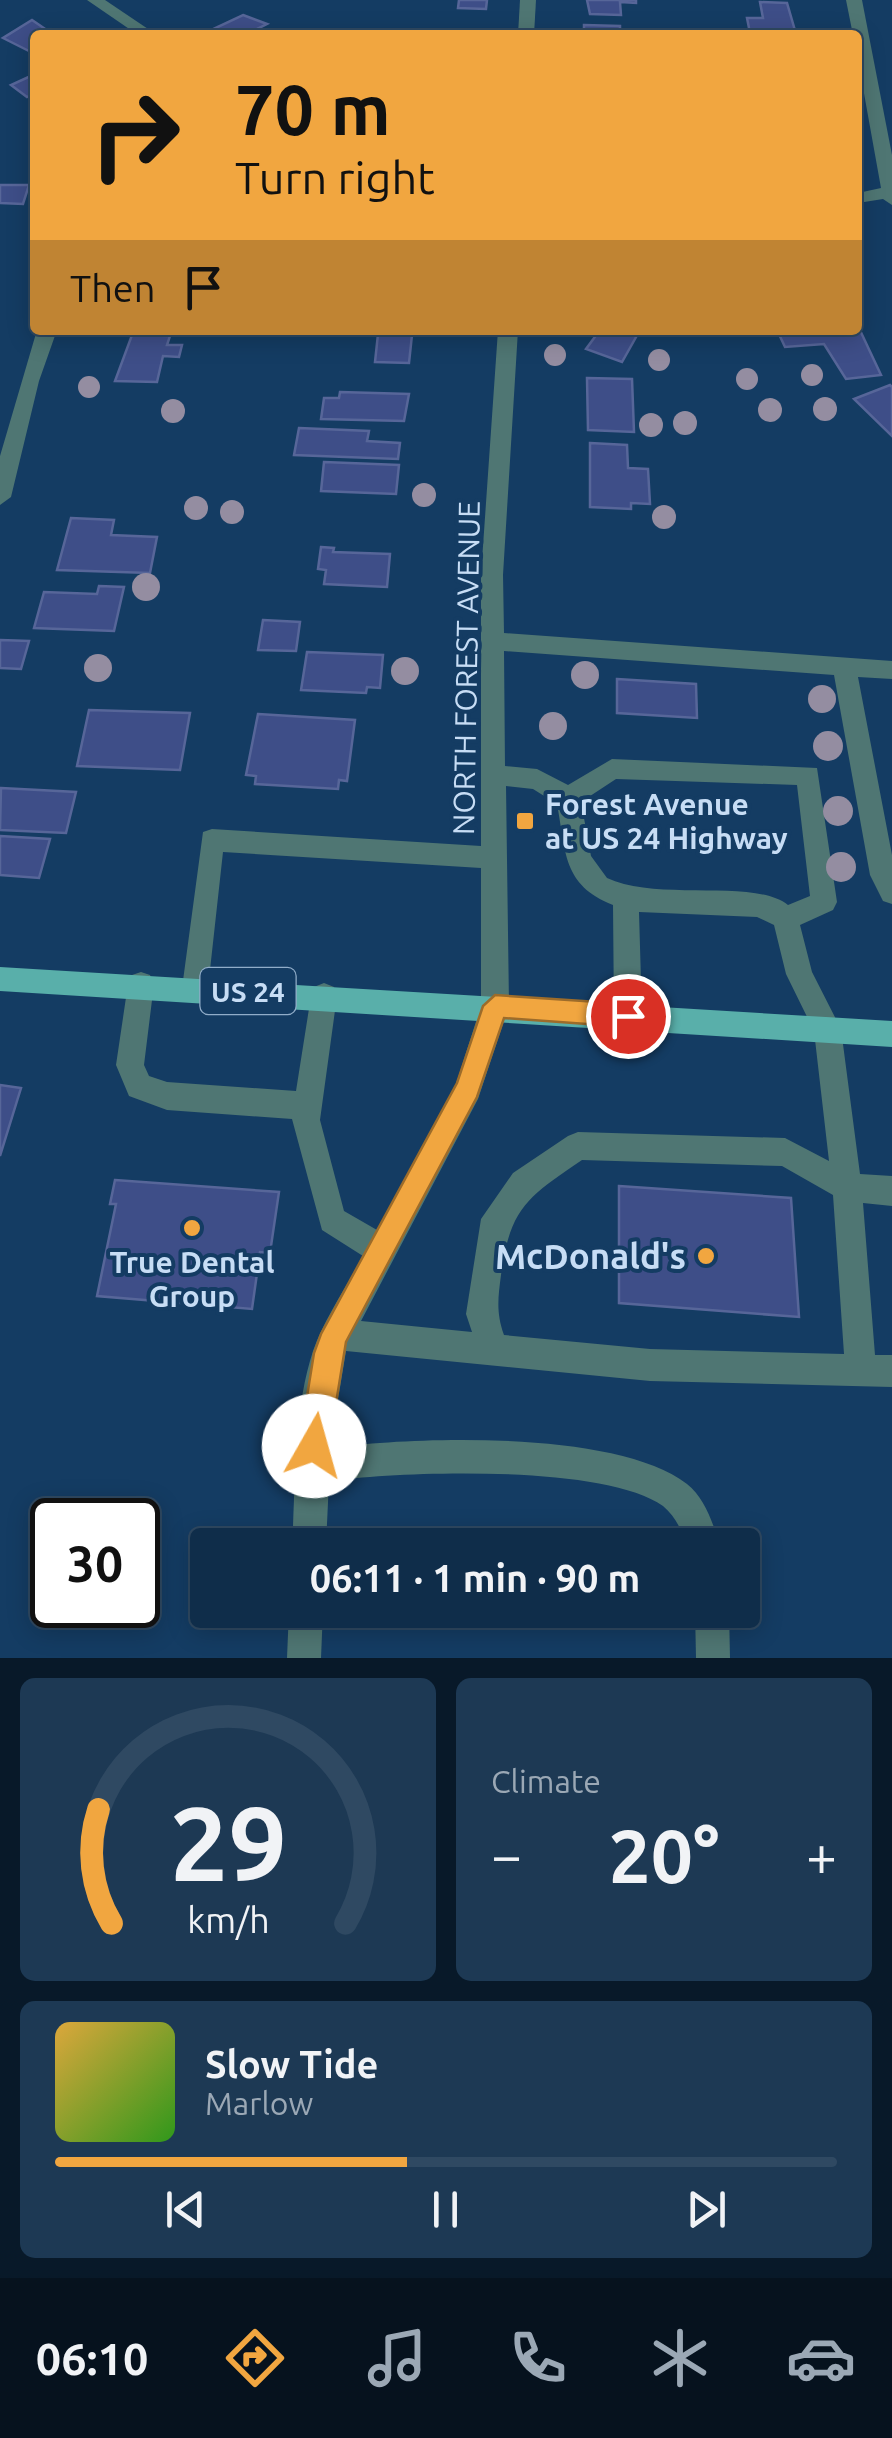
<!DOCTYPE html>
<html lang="en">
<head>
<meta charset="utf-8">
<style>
	:root { --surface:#0f2d4a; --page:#1d3954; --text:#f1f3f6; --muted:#9ba8b5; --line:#2f4962; --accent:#f1a640 }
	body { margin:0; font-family:Ubuntu,sans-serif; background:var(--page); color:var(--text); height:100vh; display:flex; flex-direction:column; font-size:38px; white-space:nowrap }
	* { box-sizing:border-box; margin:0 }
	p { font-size:32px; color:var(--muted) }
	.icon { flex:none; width:55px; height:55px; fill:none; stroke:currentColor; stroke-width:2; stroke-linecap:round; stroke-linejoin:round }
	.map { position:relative; height:1658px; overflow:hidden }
	.sheet { display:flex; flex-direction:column; gap:20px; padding:20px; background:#081929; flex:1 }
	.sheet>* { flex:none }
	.top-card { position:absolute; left:30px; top:30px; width:832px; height:305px; border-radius:10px; box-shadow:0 5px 25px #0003,0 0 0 2px var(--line); background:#f1a640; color:#111; overflow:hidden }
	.speed { position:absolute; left:30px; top:1498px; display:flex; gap:20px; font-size:50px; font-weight:700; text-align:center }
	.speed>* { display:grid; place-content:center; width:130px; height:130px; border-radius:50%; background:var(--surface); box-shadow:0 5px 25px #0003,0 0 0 2px var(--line); line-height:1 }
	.speed .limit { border:5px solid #111; border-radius:15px; background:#fff; color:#111 }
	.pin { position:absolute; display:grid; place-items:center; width:85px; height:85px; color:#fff; margin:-42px; border:5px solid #fff; border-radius:50%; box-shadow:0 2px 10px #0007 }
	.me { position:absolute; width:110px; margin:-55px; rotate:7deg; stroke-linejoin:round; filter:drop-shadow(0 0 8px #0008) }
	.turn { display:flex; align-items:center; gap:35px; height:210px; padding:0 40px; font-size:45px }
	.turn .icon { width:130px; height:130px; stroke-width:2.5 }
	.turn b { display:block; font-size:70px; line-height:85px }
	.then { display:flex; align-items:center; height:95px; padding:0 40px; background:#0003; gap:20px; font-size:38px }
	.big { font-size:75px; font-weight:700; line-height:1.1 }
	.sheet .widget { flex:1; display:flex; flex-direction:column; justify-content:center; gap:15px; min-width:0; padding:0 35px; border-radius:15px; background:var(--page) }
	.sheet .dial { align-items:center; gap:0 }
	.dial svg { height:260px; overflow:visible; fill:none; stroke:var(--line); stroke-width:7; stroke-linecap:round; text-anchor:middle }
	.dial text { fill:var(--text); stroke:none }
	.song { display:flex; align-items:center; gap:30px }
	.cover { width:120px; height:120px; border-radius:15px; background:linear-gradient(135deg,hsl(40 70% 55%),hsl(110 70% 35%)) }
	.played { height:10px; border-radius:5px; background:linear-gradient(90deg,var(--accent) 45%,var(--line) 45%) }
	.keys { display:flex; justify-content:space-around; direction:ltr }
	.heat { display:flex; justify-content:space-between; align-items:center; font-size:55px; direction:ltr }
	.sheet .tiles { flex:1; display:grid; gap:20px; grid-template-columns:1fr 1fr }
	.widget:last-child { grid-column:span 2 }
	.trip { position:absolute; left:190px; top:1528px; width:570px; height:100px; border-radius:10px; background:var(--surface); box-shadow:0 5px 25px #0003,0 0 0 2px var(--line); font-weight:700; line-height:100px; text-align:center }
	.tab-bar { display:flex; height:160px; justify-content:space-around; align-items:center; background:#06121e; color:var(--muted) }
	.tab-bar .icon { width:70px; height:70px }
	.tab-bar .current { color:var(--accent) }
	.tab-bar b { font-size:45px; color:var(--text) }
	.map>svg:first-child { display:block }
	.building { fill:#3e4e88; stroke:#576699; stroke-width:2.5 }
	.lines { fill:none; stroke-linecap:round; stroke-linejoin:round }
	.minor { fill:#4f7673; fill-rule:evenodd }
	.major { fill:#59afaa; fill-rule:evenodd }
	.tree { fill:#948da1 }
	.route { fill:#f1a640; stroke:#9d6c2a; stroke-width:2.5 }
	.poi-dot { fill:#f1a640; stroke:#143c63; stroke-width:4 }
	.labels { text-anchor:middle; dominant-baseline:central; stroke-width:8; stroke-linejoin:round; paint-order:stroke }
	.shield { fill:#143c63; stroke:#91adc9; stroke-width:2.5 }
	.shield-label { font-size:28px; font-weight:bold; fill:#c7ddf5 }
	.street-label { font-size:30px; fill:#c7ddf5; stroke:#143c63 }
	.poi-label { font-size:30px; font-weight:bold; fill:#c7ddf5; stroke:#143c63; text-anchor:start }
	.near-poi-label { font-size:35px; font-weight:bold; fill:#c7ddf5; stroke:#143c63; text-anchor:end }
</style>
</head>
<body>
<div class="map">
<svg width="892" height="1658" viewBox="0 0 892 1658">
	<rect width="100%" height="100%" fill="#143c63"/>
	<g class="building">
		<polygon points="459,0 487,0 486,9 458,8"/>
		<polygon points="587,0 636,0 636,3 620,2 621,15 590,14"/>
		<polygon points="760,2 787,3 796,34 750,33 747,18 763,18"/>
		<polygon points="243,15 267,24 245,35 209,31"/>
		<polygon points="32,20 54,35 35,35 35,54 3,38"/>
		<polygon points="584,25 620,26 620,35 584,35"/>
		<polygon points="35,74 35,93 27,97 11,85"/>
		<polygon points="0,185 29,185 23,204 0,203"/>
		<polygon points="858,326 881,375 846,379 824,344 785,347 777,330 858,330"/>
		<polygon points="600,330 640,330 622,362 586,349"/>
		<polygon points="378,334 412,335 409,363 375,362"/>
		<polygon points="132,335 170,336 167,345 182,345 179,357 163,356 157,382 115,381"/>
		<polygon points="587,378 632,379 634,432 588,430"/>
		<polygon points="890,385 892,387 892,436 854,399"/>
		<polygon points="340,392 409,394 404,421 321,419 324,398 339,398"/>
		<polygon points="299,428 369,431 367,441 400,443 398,459 294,455"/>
		<polygon points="590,443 627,445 628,468 648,469 650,504 631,503 631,509 590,507"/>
		<polygon points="324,462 399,465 396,494 321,491"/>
		<polygon points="71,518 114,520 111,535 157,537 150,573 57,570"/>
		<polygon points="321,547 334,548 333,552 390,554 387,587 324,584 326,570 318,569"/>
		<polygon points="99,586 124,587 114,631 34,628 44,592 97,594"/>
		<polygon points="263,620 300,622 296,651 258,650"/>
		<polygon points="0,640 29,641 21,669 0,668"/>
		<polygon points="307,652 383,655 380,688 367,687 366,693 301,690"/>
		<polygon points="617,679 696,684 697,718 617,713"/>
		<polygon points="89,710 190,713 180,770 77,766"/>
		<polygon points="258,714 355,720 347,781 339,780 338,789 255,784 256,776 246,775"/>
		<polygon points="1,788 76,792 66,833 0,830"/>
		<polygon points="0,836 50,839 39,878 0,875"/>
		<polygon points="0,1085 21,1088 0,1156"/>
		<polygon points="115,1180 279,1192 270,1253 260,1252 252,1309 97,1296 116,1204 110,1204"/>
		<polygon points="619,1186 791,1198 799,1317 619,1303"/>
	</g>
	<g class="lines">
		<g class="minor">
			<polygon points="87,0 105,0 157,35 138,35"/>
			<polygon points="520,0 536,0 534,35 518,35"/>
			<polygon points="846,0 862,0 892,155 892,205 883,199 858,203 858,193 881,188 858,60 858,35 853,35"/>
			<polygon points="37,330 57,330 39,381 11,497 0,505 0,456"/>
			<path d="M498 330H518L503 575 504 633 892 661V679L858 677 892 855V904L883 901 870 875 834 675 504 651 505 766 537 769 568 785 612 759 817 768 837 902 833 910 800 925 812 972 841 1029 860 1174 892 1176V1206L863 1203 875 1355H892V1387L650 1381 346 1351 330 1448C415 1436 618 1430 687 1484 705 1498 713 1524 720 1545H686C682 1530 675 1516 663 1506 604 1464 401 1471 329 1481L326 1545H292C296 1482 293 1412 313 1351 324 1319 346 1288 363 1256L322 1230 292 1119 167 1110 129 1096 116 1065 128 984 132 975 141 972 150 975 154 984 144 1065 149 1076 167 1082 296 1091 311 996 314 987 324 983 334 987 337 996 320 1120 344 1211 377 1230 456 1084 481 1006V868L223 852 208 988 205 997 195 1001 185 997 182 988 203 832 212 829 481 846V575ZM616 779 797 785 810 896 788 905C754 878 658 902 607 878L591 856 581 802ZM506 786 533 789 557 804C566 851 562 885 613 905L614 1016 618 1025 628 1029 638 1025 642 1016 639 912 757 917 774 925 786 974 814 1031 829 1161 785 1138 578 1132 568 1136 513 1173 481 1219 466 1314 472 1332 361 1321 478 1099 509 1006ZM582 1160 782 1166 833 1195 844 1354 650 1349 504 1335C496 1313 498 1298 501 1275 510 1207 528 1197 582 1160Z"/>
			<polygon points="289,1610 323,1610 321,1658 287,1658"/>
			<polygon points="695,1610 729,1610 730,1658 696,1658"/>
		</g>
		<polygon class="major" points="0,967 892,1021 892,1047 0,991"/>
	</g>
	<g class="tree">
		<circle cx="555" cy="355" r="11"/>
		<circle cx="659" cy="360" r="11"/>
		<circle cx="812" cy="375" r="11"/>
		<circle cx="747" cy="379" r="11"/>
		<circle cx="89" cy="387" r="11"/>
		<circle cx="825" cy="409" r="12"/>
		<circle cx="770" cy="410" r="12"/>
		<circle cx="173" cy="411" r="12"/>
		<circle cx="685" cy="423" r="12"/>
		<circle cx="651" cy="425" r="12"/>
		<circle cx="424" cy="495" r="12"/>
		<circle cx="196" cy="508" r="12"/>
		<circle cx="232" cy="512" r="12"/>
		<circle cx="664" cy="517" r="12"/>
		<circle cx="146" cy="587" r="14"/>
		<circle cx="98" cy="668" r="14"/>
		<circle cx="405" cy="671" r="14"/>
		<circle cx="585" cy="675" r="14"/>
		<circle cx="822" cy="699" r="14"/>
		<circle cx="553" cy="726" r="14"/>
		<circle cx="828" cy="746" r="15"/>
		<circle cx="838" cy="811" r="15"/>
		<circle cx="841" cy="867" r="15"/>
	</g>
	<polygon class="route" points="495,995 628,1004 637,1007 641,1016 637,1024 628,1027 504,1018 477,1097 346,1342 329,1446 324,1457 314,1461 304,1457 299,1446 314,1353 321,1334 457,1083 483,1006"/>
	<g class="poi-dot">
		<rect x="515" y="811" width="20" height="20" rx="5"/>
		<circle cx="192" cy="1228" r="10"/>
		<circle cx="706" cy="1256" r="10"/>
	</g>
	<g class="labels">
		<rect class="shield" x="200.5" y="968" width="95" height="46" rx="8"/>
		<g class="shield-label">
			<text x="248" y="991">US 24</text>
		</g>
		<g class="street-label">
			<text transform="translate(466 668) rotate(-89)">NORTH FOREST AVENUE</text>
		</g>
		<g class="poi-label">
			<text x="545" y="804">Forest Avenue<tspan x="545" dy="34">at US 24 Highway</tspan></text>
			<text x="192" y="1262" text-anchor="middle">True Dental<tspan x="192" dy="34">Group</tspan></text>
		</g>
		<g class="near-poi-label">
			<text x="686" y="1256">McDonald's</text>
		</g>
	</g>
</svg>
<div class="speed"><div class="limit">30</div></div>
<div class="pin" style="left:628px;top:1016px;background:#d93025"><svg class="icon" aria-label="arrive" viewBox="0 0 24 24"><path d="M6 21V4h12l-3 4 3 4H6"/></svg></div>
<svg class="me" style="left:314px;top:1446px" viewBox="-20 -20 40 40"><circle r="19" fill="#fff"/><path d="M0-13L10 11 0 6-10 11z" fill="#f1a640"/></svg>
<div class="trip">06:11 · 1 min · 90 m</div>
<div class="top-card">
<div class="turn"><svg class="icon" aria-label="right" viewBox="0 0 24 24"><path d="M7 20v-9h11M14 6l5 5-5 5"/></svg><div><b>70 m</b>Turn right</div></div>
<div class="then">Then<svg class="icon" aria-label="arrive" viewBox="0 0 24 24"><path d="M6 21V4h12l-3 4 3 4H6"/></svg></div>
</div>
</div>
<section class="sheet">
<div class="tiles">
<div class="widget dial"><svg viewBox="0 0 100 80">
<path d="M14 69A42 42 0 1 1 86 69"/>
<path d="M14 69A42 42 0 0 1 10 34" stroke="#f1a640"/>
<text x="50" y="56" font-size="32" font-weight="700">29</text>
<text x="50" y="72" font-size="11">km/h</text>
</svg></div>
<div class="widget"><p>Climate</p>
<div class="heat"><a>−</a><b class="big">20°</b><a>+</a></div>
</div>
<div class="widget">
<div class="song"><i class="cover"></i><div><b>Slow Tide</b><p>Marlow</p></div></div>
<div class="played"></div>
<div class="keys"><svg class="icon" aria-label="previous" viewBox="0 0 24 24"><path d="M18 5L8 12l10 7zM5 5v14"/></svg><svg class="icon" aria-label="pause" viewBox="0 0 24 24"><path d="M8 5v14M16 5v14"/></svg><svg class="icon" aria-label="next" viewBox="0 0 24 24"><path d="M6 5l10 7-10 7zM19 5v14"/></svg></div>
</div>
</div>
</section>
<nav class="tab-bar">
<b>06:10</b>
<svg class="icon current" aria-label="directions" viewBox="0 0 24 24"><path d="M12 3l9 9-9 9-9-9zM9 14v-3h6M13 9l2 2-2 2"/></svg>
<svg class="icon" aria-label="music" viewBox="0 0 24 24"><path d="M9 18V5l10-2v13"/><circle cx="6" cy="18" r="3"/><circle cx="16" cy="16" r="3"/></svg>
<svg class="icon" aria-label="phone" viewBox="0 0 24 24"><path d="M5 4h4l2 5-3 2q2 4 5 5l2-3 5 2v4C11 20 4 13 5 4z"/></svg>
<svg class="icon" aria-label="climate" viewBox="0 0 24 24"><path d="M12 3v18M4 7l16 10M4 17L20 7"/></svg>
<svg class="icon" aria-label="car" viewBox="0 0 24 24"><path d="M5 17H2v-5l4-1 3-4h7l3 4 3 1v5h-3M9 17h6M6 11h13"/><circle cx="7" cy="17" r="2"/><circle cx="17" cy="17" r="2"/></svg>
</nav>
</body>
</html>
